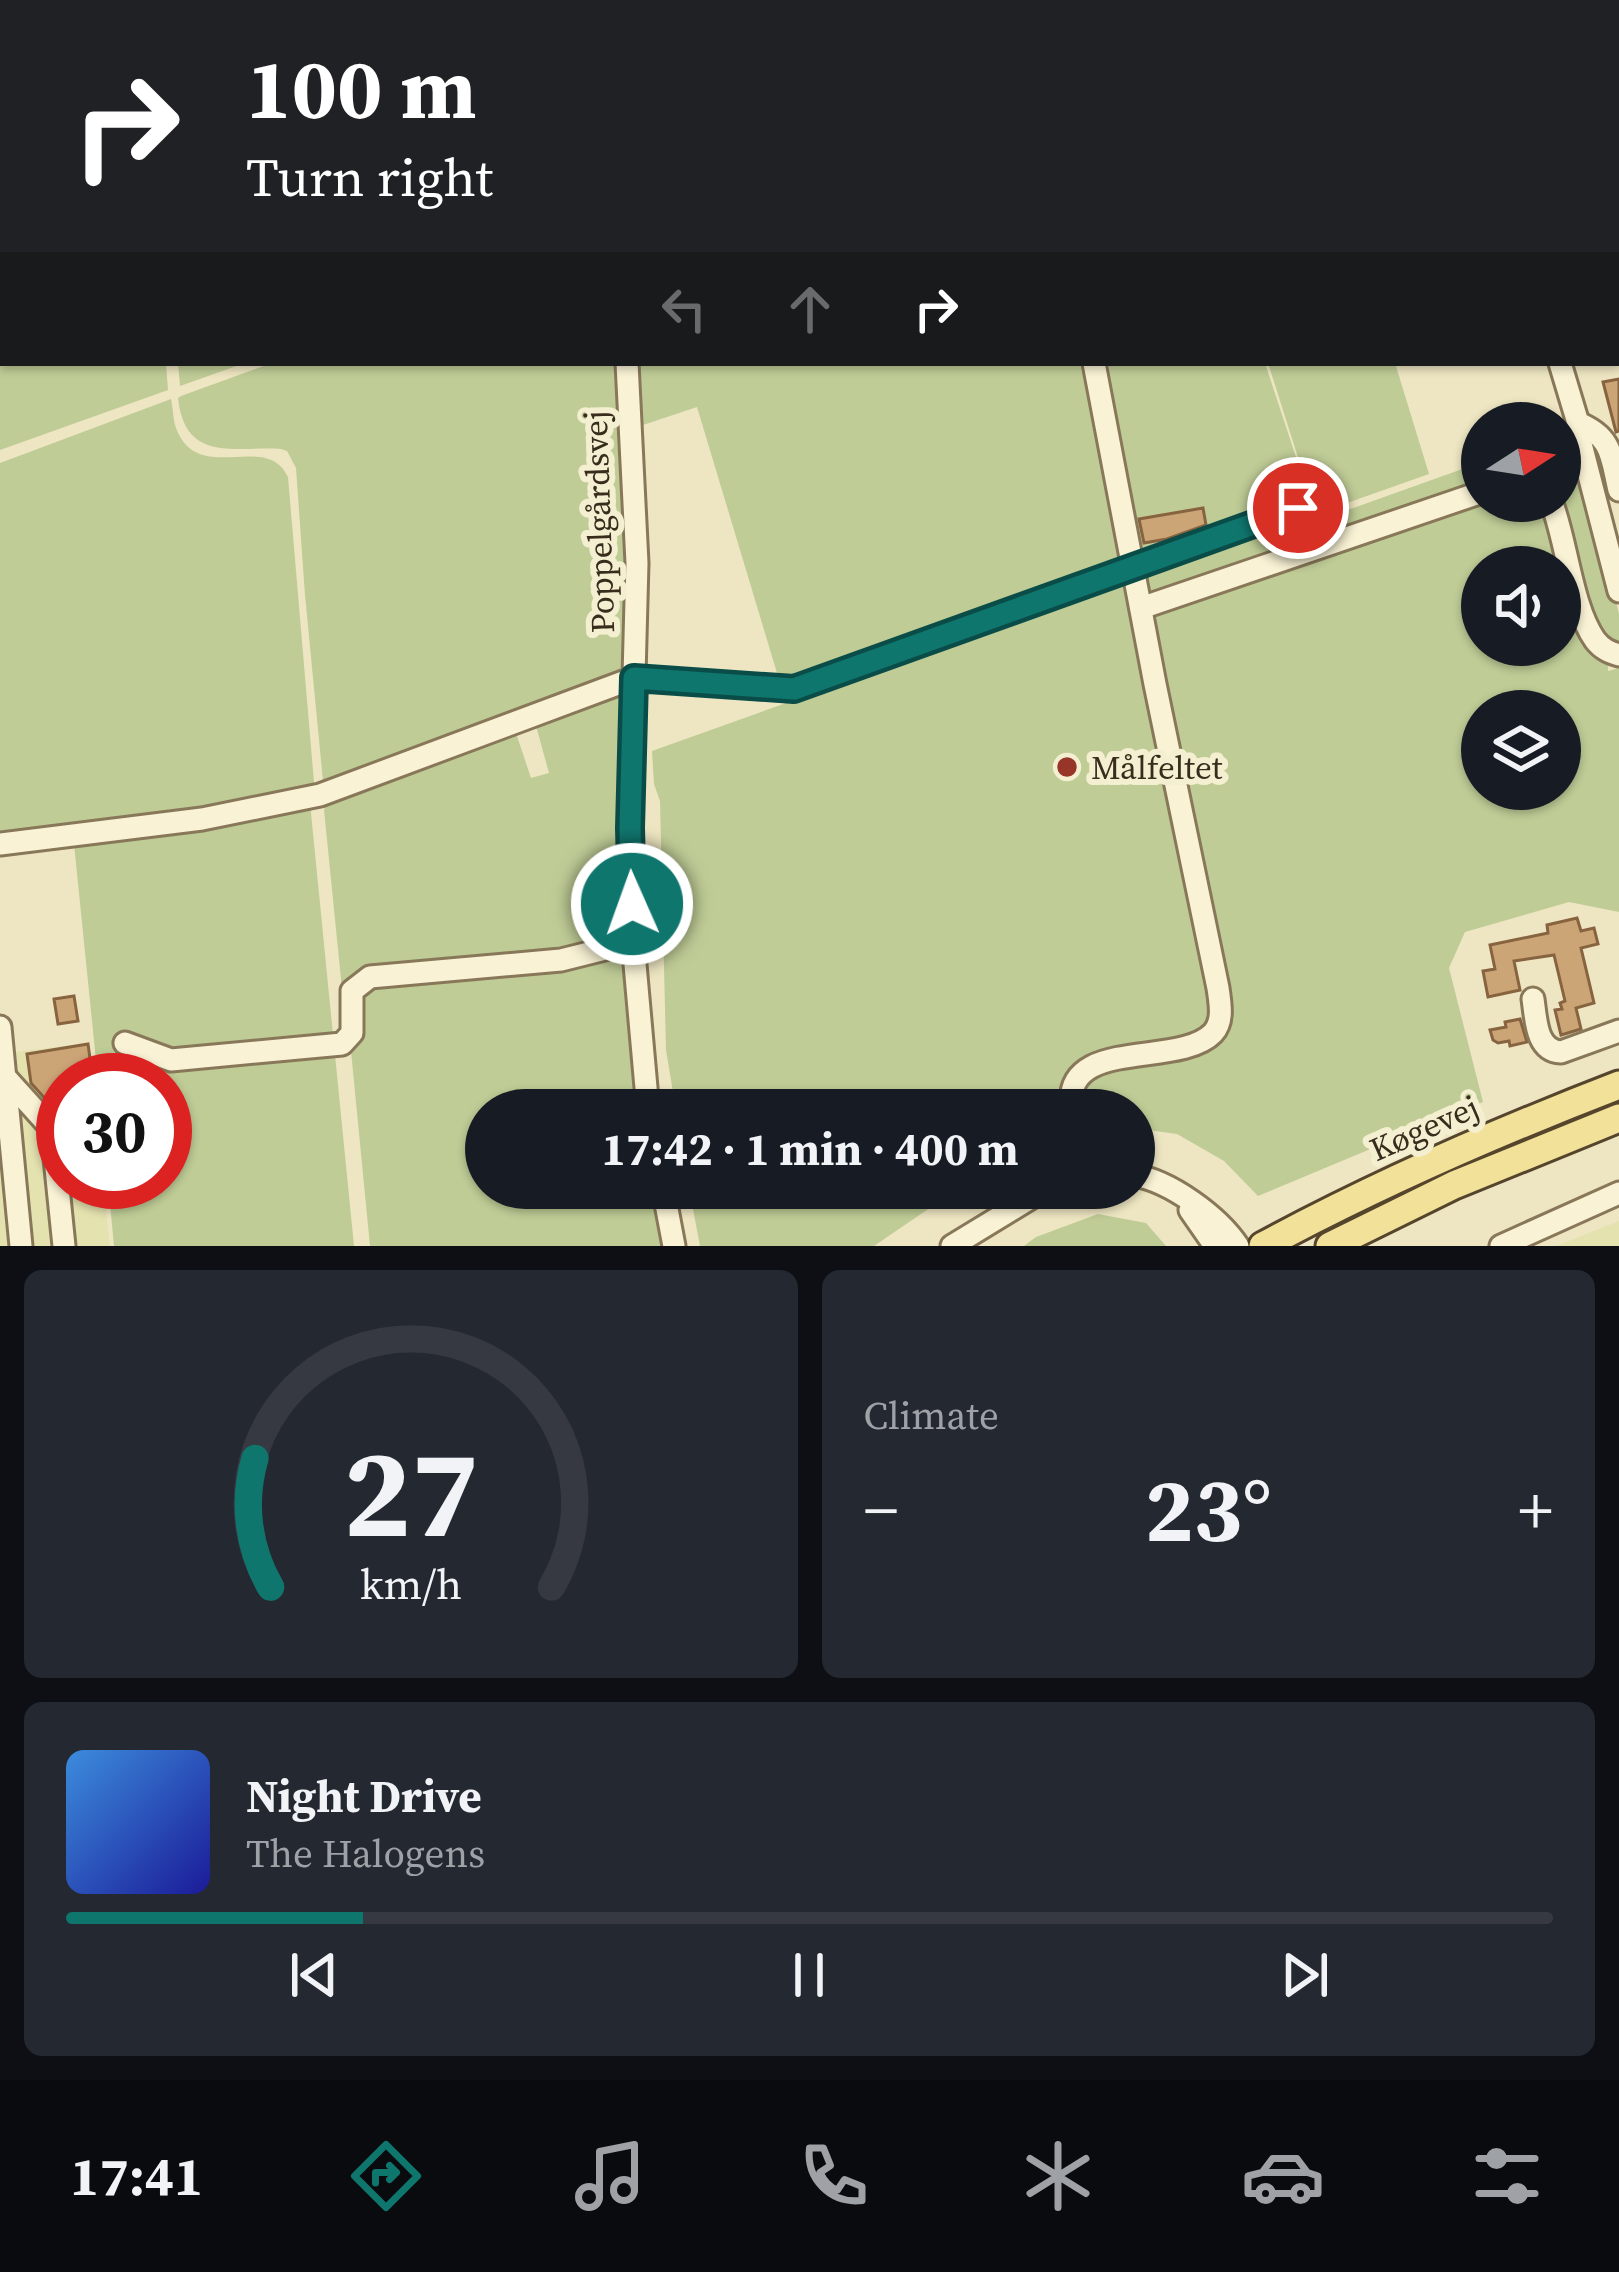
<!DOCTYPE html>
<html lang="en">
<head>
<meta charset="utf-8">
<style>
	:root { --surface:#171b24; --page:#242831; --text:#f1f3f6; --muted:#9ea1a6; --line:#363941; --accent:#0f766e }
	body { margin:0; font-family:"Source Serif 4",serif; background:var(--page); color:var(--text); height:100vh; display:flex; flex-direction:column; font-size:45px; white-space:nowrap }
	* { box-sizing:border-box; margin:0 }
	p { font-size:39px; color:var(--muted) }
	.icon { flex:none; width:66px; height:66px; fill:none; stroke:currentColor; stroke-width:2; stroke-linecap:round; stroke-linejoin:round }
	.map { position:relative; height:1246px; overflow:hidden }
	.details { display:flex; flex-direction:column; gap:24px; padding:24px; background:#0d0f14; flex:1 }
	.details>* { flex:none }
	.banner { position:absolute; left:0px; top:0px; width:1620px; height:366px; box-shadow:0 3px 9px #0004; background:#202124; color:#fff; overflow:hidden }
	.needle { width:78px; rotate:78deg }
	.tools { position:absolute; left:1461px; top:402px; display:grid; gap:24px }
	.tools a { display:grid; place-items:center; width:120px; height:120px; border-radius:50%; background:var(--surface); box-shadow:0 3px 9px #0004; font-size:60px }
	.speed { position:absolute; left:36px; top:1053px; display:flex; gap:24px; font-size:60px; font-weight:700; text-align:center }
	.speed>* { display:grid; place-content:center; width:156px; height:156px; border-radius:50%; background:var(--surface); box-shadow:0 3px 9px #0004; line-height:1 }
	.speed .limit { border:18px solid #d22; background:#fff; color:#111 }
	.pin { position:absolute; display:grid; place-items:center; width:102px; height:102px; color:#fff; margin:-51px; border:6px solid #fff; border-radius:50%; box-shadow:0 3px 12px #0007 }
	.me { position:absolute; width:132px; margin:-66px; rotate:358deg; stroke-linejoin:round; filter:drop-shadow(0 0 9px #0008) }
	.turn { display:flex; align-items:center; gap:42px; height:252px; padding:0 48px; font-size:54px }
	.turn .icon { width:156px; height:156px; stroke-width:2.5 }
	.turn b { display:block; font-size:84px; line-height:102px }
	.lanes { display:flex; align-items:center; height:114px; padding:0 48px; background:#0003; justify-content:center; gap:60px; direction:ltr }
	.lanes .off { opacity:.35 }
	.big { font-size:90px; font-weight:700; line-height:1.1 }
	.details .tile { flex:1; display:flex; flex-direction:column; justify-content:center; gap:18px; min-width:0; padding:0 42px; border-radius:18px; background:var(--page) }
	.details .dial { align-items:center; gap:0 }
	.dial svg { height:312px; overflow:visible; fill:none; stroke:var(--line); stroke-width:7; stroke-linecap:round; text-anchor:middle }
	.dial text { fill:var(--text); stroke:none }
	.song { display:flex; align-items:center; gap:36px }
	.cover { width:144px; height:144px; border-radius:18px; background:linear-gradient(135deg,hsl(210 70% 55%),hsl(240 70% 35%)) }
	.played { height:12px; border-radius:6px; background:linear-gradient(90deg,var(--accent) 20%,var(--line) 20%) }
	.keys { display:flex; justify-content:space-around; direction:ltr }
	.heat { display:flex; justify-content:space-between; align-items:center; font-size:66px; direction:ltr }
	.details .tiles { flex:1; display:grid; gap:24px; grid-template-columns:1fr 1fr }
	.tile:last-child { grid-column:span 2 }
	.trip { position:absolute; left:465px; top:1089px; width:690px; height:120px; border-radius:60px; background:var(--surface); box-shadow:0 3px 9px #0004; font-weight:700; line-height:120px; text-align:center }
	.tabs { display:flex; height:192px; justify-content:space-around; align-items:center; background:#090b0e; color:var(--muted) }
	.tabs .icon { width:84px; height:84px }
	.tabs .on { color:var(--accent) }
	.tabs b { font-size:54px; color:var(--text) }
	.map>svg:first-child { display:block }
	.farmland { fill:#e4e2af }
	.green { fill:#bfcc96; fill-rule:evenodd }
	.building { fill:#cca577; stroke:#87643f; stroke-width:3 }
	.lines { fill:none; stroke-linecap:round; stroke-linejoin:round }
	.minor-casing { stroke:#887859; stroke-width:27 }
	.major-casing { stroke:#56452d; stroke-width:33 }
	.minor { stroke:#f9f2d5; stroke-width:21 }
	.major { stroke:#f2e199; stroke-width:27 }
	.route-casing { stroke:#0a4d48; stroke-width:30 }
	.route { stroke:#0f766e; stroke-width:21 }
	.poi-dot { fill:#973529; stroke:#f5efd1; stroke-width:4.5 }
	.labels { text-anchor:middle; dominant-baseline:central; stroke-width:12; stroke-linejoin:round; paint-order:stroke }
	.street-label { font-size:33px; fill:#382d1d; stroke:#f5efd1 }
	.poi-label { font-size:33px; fill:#382d1d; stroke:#f5efd1; text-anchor:start }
</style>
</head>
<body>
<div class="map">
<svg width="1619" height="1246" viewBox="0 0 1619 1246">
	<rect width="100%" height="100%" fill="#eee6c2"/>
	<g class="farmland">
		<polygon points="87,1043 91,1080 63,1080 63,1182 103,1182 110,1246 0,1246 0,1054"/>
		<polygon points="1619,1221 1619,1246 1556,1246"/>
	</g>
	<g class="green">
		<polygon points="1033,0 1390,0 1380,3 1034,3"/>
		<polygon points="0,38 3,38 3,363 166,363 168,390 0,450"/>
		<polygon points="178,363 245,363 180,386"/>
		<path d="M272 363H619L632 598 629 658 623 667 608 677 328 783 323 781 305 595 296 468 287 451 281 449C233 446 185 463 178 398L181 396Z"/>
		<path d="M638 363H1265L1317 521 1482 462V501H1560V435L1574 432 1619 614V646L1609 642 1608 671 1619 668V912L1569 902 1465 932 1449 968 1483 1102 1258 1196 1224 1161 1177 1134 1134 1128V1110H676L666 1050 660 801 654 784 652 751 786 703 697 407 640 426ZM1482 567H1560V645H1482ZM1482 711H1560V789H1482Z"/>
		<polygon points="1268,363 1395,363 1429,474 1316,514"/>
		<path d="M171 399C173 408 173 419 176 428 198 487 266 430 288 477L314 782 309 790 0 838V463Z"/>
		<polygon points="615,694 625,700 625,931 590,948 342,989 324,810 326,804 511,733 517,736 531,778 549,773 536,726 542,719"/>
		<polygon points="310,803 354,1246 114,1246 108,1182 165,1182 165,1080 98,1080 74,844"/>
		<polygon points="625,953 640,1110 486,1110 486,1188 656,1188 667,1246 370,1246 351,1051 361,1033 361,996 372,986"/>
		<polygon points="689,1188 959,1188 874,1246 700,1246"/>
		<polygon points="1098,1214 1146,1223 1166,1246 1024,1246 1036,1237"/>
	</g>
	<g class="building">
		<polygon points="1619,379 1619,431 1616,432 1603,382"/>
		<polygon points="1203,508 1206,525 1167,539 1144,543 1139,519"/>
		<polygon points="1577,918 1581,931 1594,928 1598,944 1581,948 1594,1003 1576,1008 1581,1029 1561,1035 1555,1010 1562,1009 1560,1003 1565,1001 1554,955 1514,961 1520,990 1488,997 1483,971 1495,969 1490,945 1548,933 1547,925"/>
		<polygon points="74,996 78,1021 58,1024 54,999"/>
		<polygon points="1520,1019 1527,1042 1510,1046 1509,1041 1498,1043 1493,1040 1490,1030 1506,1027 1505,1022"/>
		<polygon points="88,1044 93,1080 63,1080 63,1086 59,1087 61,1101 49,1103 31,1083 27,1054"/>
	</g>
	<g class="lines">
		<g class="minor-casing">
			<g id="minor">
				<polyline points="481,0 483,3"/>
				<polyline points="725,0 726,3"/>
				<polyline points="788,0 789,3"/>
				<polyline points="1027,0 1027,3"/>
				<polyline points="519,3 571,3"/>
				<polyline points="619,3 624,0"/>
				<polyline points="0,29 3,29"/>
				<polyline points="1617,88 1619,87"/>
				<polyline points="627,363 637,563 630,828 633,942 648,1110"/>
				<path d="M1560 363 1578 423C1613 437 1611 457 1619 490"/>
				<polyline points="1582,425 1581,444 1619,591"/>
				<path d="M1551 501C1567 541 1571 606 1595 640 1602 649 1609 652 1619 655"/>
				<polyline points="1141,608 1482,492"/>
				<polyline points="0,844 202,819 320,795 634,678 794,689 1298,508"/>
				<path d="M1533 999C1536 1019 1536 1051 1561 1052L1619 1031"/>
				<polyline points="0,1027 21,1246"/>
				<polyline points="125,1043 171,1060 342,1044 352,1033 352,991 370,977 561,960 633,942"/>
				<polyline points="6,1078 52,1129 64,1246"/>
				<path d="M1072 1110C1061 1035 1178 1069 1213 1033 1224 1021 1220 1003 1218 988L1155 684 1094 363"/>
				<path d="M1134 1175C1170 1181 1218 1216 1238 1246"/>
				<polyline points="663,1188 674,1246"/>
				<polyline points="1190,1210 1215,1246"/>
				<polyline points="952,1246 1047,1188"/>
				<polyline points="1501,1246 1619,1193"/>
			</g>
		</g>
		<g class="major-casing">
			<g id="major">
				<path d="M1263 1246C1378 1184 1497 1132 1619 1085"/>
				<polyline points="1330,1246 1454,1185 1619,1118"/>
			</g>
		</g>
		<use href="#minor" class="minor"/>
		<use href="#major" class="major"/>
	</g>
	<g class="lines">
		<g class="route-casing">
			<polyline id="route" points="632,904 630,828 634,678 794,689 1298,508"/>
		</g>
		<use href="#route" class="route"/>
	</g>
	<circle class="poi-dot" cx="1067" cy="767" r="12"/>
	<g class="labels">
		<g class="street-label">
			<text transform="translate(599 522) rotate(-92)">Poppelgårdsvej</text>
			<text transform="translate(1424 1128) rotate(-24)">Køgevej</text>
		</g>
		<g class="poi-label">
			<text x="1091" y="767">Målfeltet</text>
		</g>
	</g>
</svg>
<div class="tools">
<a><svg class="needle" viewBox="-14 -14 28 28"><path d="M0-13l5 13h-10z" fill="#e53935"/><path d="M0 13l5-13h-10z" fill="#9ea1a6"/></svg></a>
<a><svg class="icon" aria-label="sound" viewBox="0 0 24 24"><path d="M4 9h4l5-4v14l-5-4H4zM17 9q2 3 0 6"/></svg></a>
<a><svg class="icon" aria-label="layers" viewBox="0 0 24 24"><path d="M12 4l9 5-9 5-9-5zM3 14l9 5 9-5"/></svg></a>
</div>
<div class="speed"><div class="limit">30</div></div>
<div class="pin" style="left:1298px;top:508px;background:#d93025"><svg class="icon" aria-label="arrive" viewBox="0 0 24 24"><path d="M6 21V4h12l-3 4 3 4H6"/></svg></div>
<svg class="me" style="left:632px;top:904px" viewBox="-20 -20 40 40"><circle r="17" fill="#0f766e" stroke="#fff" stroke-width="3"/><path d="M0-11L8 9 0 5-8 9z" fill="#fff"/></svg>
<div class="trip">17:42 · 1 min · 400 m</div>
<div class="banner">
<div class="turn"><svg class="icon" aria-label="right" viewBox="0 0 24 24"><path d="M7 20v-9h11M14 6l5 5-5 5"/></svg><div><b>100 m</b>Turn right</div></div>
<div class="lanes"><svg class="icon off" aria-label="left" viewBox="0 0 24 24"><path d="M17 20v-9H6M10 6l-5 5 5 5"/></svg><svg class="icon off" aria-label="ahead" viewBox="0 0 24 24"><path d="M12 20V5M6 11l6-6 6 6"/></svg><svg class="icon" aria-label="right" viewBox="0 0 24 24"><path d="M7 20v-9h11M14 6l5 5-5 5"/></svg></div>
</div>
</div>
<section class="details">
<div class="tiles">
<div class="tile dial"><svg viewBox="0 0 100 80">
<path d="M14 69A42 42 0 1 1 86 69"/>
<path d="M14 69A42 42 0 0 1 10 36" stroke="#0f766e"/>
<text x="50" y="56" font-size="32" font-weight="700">27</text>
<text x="50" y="72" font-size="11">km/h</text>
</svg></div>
<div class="tile"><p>Climate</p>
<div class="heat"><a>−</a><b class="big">23°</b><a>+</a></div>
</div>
<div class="tile">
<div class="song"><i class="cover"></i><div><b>Night Drive</b><p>The Halogens</p></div></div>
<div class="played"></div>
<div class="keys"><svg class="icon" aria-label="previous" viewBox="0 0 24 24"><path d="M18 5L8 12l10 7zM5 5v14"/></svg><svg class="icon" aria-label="pause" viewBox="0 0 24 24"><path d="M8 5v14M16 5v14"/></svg><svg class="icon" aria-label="next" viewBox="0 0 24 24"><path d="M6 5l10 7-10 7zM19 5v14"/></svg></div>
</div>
</div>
</section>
<nav class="tabs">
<b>17:41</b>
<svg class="icon on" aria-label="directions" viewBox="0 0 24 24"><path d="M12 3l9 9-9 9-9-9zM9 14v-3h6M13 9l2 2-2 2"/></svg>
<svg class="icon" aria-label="music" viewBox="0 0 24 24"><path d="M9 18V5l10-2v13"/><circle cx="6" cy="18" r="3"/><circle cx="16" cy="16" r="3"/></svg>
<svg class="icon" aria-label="phone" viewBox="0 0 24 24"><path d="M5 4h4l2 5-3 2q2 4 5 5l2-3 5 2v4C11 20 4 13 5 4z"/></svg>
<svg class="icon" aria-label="climate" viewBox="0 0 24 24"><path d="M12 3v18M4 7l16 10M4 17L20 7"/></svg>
<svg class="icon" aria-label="car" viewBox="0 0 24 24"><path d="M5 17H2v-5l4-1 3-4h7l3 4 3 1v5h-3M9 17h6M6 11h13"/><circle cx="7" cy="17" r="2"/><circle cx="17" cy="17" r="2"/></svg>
<svg class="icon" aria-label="filters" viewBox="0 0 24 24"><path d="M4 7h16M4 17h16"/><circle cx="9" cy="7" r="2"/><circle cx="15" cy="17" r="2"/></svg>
</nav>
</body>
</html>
